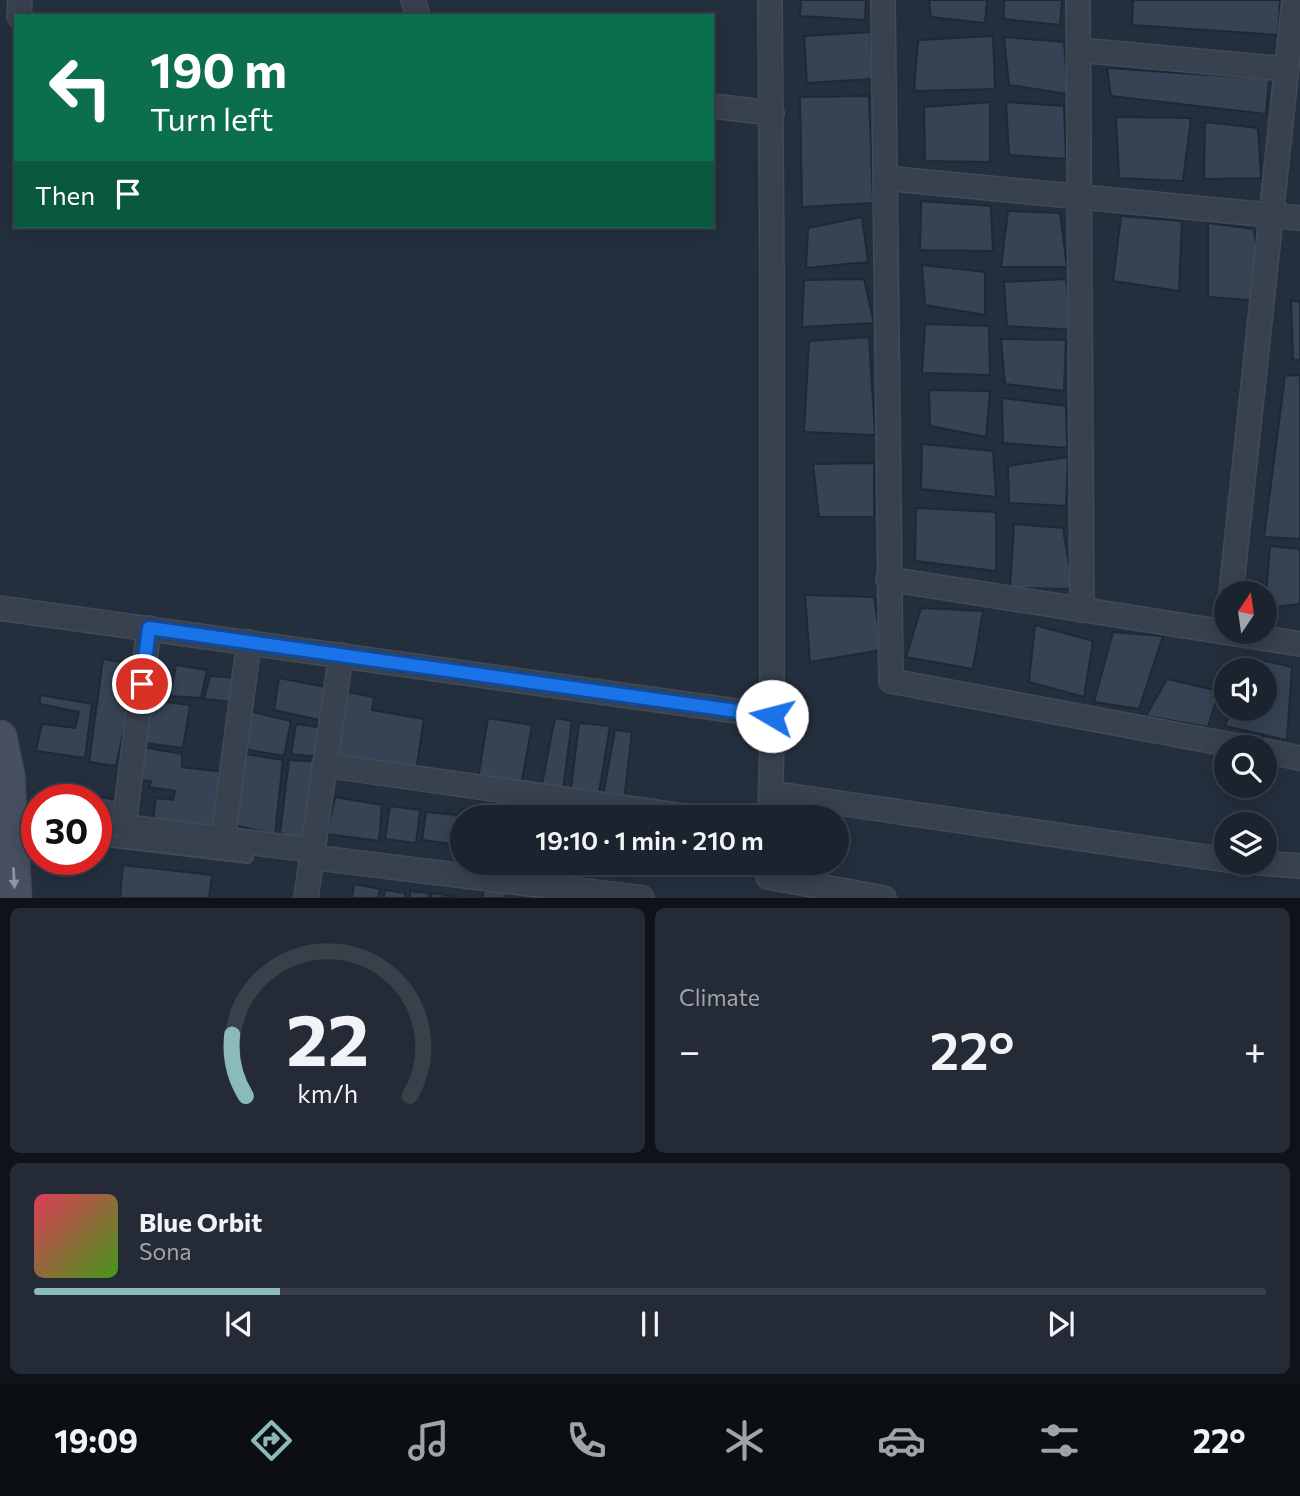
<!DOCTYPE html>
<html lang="en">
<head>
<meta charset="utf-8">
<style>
	:root { --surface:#1b232e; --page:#242b36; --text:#f1f3f6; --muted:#a0a4aa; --line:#39404a; --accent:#8bbbb9 }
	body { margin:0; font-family:Commissioner,sans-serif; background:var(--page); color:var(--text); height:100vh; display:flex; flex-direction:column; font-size:26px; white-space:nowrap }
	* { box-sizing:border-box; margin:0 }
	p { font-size:23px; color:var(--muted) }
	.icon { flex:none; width:38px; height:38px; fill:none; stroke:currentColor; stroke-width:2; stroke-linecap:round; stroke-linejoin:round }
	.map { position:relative; height:898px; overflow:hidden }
	.panel { display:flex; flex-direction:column; gap:10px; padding:10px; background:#0f1319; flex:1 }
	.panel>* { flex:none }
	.guide { position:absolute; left:14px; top:14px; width:700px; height:214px; border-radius:0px; box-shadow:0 4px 18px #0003,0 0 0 2px var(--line); background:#0b6e4f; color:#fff; overflow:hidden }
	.needle { width:46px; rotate:13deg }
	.fabs { position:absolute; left:1214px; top:581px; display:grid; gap:14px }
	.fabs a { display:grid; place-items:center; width:63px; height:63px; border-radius:50%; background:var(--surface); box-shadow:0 4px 18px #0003,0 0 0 2px var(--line); font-size:35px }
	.speed { position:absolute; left:21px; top:784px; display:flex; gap:14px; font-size:35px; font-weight:700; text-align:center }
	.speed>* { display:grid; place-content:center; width:91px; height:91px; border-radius:50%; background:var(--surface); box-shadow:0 4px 18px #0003,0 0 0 2px var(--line); line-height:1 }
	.speed .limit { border:10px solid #d22; background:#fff; color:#111 }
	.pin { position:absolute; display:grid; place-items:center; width:60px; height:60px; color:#fff; margin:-30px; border:4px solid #fff; border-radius:50%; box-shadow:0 2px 7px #0007 }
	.me { position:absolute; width:77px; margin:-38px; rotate:278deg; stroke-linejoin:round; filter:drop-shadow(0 0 5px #0008) }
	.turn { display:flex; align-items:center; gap:24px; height:147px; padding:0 21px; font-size:32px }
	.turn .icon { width:91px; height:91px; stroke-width:2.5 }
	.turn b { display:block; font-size:49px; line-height:60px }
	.then { display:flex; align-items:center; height:66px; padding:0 21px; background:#0003; gap:14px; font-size:26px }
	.big { font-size:52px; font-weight:600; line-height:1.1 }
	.panel .tile { flex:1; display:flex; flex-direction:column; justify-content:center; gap:10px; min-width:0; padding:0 24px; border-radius:10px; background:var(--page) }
	.panel .dial { align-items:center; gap:0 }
	.dial svg { height:182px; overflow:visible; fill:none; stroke:var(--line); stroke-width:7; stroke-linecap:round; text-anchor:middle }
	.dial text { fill:var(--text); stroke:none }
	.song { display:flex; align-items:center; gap:21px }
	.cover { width:84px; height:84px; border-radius:10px; background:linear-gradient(135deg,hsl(350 70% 55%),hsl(100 70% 35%)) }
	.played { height:7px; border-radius:4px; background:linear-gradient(90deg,var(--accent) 20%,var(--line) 20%) }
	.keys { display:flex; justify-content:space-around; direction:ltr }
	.heat { display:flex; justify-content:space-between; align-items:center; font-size:38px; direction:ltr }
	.panel .tiles { flex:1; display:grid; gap:10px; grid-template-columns:1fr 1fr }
	.tile:last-child { grid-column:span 2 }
	.trip { position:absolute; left:450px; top:805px; width:399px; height:70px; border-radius:35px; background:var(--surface); box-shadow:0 4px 18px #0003,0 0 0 2px var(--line); font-weight:600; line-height:70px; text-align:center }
	.tab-bar { display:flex; height:112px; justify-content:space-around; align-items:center; background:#0b0e12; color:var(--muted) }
	.tab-bar .icon { width:49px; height:49px }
	.tab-bar .current { color:var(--accent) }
	.tab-bar b { font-size:32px; color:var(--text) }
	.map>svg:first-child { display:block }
	.building { fill:#364354; stroke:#1f2835; stroke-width:2 }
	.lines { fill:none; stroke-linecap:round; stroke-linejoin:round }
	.lane-casing { stroke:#414a57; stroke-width:14 }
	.street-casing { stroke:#414a57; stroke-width:26 }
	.secondary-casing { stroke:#414a57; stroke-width:35 }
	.lane { stroke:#38414e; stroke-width:10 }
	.street { stroke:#38414e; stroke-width:23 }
	.secondary { stroke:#465061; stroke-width:32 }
	.oneway { fill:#8e96a5 }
	.route-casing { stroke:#114b97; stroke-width:18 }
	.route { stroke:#1a73e8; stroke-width:12 }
</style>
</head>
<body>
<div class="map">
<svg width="1300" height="898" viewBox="0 0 1300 898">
	<rect width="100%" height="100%" fill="#242f3e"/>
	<g class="building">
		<polygon points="801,0 866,0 865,20 800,16"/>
		<polygon points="929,0 987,0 985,23 931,17"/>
		<polygon points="1004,0 1062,0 1060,25 1004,19"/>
		<polygon points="1133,0 1280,0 1278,35 1132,25"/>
		<polygon points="871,32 873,79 807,83 804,36"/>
		<polygon points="993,36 995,89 914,91 918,40"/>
		<polygon points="1004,37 1064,42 1068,94 1009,85"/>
		<polygon points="1107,68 1269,79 1266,114 1111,96"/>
		<polygon points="869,96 873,203 802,207 800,97"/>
		<polygon points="990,102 990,162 925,161 924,107"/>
		<polygon points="1006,102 1064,106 1066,159 1009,155"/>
		<polygon points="1116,117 1191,118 1183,181 1119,178"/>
		<polygon points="1205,122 1258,128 1261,178 1204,179"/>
		<polygon points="921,201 991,206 993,251 920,250"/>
		<polygon points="1008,211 1060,213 1067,267 1001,267"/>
		<polygon points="1121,216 1182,221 1179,291 1113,281"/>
		<polygon points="862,217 868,262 806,268 808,228"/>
		<polygon points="1208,223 1254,229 1262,301 1208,297"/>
		<polygon points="922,265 985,272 985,315 925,305"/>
		<polygon points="864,279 874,323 802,327 804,280"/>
		<polygon points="1066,279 1072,330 1007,326 1004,282"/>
		<polygon points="1291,300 1300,302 1300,360 1293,360"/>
		<polygon points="925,324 989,326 990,375 922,373"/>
		<polygon points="869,337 875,435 804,432 809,341"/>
		<polygon points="1001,339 1066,340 1064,391 1005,384"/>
		<polygon points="1300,375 1300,539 1264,537 1285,376"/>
		<polygon points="929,390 990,391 986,437 930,426"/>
		<polygon points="1002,398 1066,406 1067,448 1003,443"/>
		<polygon points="922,444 993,451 996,497 921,489"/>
		<polygon points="1068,457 1066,506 1009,503 1008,466"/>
		<polygon points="874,463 874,517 819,517 813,464"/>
		<polygon points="916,508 996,512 996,571 915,561"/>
		<polygon points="1014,524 1063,528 1073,589 1010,588"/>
		<polygon points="1270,546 1300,549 1300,604 1265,608"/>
		<polygon points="805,595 874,597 882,650 810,662"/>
		<polygon points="921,608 983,611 973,669 906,657"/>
		<polygon points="1035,625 1093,641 1084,697 1029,682"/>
		<polygon points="1113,632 1163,636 1139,709 1094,702"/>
		<polygon points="1248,657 1292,667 1287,740 1225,726 1231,709 1265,709 1265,670 1243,670"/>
		<polygon points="103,659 138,665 116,766 89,762"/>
		<polygon points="176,665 207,670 201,698 170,696"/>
		<polygon points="210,676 237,678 233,702 204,699"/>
		<polygon points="279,678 331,688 324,721 274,710"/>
		<polygon points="1167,679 1219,691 1208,727 1146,716"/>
		<polygon points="347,692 374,697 372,710 424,719 416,771 333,758"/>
		<polygon points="40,695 92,704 85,758 36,751 42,724 75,728 79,712 40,704"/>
		<polygon points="149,700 190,705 183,748 145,743"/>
		<polygon points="249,711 291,721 284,756 243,749"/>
		<polygon points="488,718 532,725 521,786 478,779"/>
		<polygon points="555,718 572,721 563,790 541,789"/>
		<polygon points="579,723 610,726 599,792 571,788"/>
		<polygon points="296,724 325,728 318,757 291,754"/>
		<polygon points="615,730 632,732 624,800 603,796"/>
		<polygon points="142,747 182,754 182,767 224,772 217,832 152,826 156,798 173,800 175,791 149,787 151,781 135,779"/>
		<polygon points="244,754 283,760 275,834 233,825"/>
		<polygon points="289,760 319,762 308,840 280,833"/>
		<polygon points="82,793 116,800 109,836 96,834 96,800 80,800"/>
		<polygon points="335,797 382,805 379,841 327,834"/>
		<polygon points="546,803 570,807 569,817 544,817"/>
		<polygon points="390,806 420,810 416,843 385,839"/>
		<polygon points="576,808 612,812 611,817 574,817"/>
		<polygon points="461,809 492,815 492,817 462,817 462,848 455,847"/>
		<polygon points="426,812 457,815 453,844 422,840"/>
		<polygon points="538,863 561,863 559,873 537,868"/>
		<polygon points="565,863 603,863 602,873 564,868"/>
		<polygon points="609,863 632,863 629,878 607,873"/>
		<polygon points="123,865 212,875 209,898 120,898"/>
		<polygon points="354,884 380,889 378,898 352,898"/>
		<polygon points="485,887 507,890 505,898 482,898"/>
		<polygon points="385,890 405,893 405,898 384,898"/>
		<polygon points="410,891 429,893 428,898 410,898"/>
		<polygon points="432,893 459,897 431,898"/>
	</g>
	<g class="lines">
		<g class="lane-casing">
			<g id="lane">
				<polyline points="15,830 37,833"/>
				<polyline points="96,839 247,857"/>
			</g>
		</g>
		<g class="street-casing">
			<g id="street">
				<polyline points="413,0 418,16"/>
				<polyline points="770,0 772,281 772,740 770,817"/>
				<polyline points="883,0 891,681 1243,747"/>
				<polyline points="1078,0 1082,610"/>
				<polyline points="19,16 20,0"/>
				<polyline points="1079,50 1286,69"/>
				<polyline points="712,106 772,113"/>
				<polyline points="885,178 1300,218"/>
				<polyline points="888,579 1300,644"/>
				<polyline points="1231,593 1294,0"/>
				<polyline points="0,608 772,716"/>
				<polyline points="149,628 124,825 127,827 223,839"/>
				<polyline points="249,642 223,839 312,850"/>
				<polyline points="1265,751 1300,758"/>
				<polyline points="324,765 692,817"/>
				<polyline points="771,793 1227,860"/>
				<polyline points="311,857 642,898"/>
				<polyline points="1260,863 1300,866"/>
				<polyline points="768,877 884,898"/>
				<polyline points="306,898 341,655"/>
			</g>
		</g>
		<g class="secondary-casing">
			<polyline id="secondary" points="0,737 8,776 15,898"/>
		</g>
		<use href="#lane" class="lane"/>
		<use href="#street" class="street"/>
		<use href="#secondary" class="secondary"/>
	</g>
	<defs><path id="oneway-solid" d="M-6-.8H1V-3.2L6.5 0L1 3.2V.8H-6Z" transform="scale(1.75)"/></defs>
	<use class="oneway" href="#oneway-solid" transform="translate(14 878) rotate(87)"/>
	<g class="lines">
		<g class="route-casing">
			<polyline id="route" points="142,684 149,628 772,716"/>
		</g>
		<use href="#route" class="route"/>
	</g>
</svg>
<div class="fabs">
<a><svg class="needle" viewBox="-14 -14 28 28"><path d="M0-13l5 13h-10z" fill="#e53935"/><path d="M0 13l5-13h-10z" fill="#a0a4aa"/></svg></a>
<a><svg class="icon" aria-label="sound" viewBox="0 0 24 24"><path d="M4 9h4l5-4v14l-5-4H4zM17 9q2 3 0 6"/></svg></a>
<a><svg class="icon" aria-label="search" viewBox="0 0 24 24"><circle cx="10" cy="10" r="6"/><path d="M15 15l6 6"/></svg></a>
<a><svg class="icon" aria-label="layers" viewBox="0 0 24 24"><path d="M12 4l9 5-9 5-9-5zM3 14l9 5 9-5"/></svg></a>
</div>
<div class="speed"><div class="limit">30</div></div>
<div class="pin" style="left:142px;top:684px;background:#d93025"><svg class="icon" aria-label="arrive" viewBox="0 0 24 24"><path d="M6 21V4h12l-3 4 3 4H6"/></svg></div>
<svg class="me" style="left:772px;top:716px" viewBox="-20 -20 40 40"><circle r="19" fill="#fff"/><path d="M0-13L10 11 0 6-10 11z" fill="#1a73e8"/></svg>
<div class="trip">19:10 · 1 min · 210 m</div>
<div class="guide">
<div class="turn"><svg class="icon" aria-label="left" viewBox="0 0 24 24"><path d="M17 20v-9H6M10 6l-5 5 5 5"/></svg><div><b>190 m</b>Turn left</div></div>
<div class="then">Then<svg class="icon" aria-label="arrive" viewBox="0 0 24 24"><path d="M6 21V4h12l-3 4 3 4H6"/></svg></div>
</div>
</div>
<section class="panel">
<div class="tiles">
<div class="tile dial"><svg viewBox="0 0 100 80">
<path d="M14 69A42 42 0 1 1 86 69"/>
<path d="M14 69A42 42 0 0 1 8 42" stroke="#8bbbb9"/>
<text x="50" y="56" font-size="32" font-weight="700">22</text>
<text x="50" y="72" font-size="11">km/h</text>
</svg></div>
<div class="tile"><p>Climate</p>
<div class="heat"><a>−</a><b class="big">22°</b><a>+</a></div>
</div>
<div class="tile">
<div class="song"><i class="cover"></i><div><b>Blue Orbit</b><p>Sona</p></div></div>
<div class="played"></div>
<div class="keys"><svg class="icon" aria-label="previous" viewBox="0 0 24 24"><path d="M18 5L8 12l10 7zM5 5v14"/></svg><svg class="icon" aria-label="pause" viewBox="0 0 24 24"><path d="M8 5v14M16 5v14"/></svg><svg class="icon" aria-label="next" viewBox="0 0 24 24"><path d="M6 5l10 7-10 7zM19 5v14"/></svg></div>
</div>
</div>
</section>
<nav class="tab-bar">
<b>19:09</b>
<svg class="icon current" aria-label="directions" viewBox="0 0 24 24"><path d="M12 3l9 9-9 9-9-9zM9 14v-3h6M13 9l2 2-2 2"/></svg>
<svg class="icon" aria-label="music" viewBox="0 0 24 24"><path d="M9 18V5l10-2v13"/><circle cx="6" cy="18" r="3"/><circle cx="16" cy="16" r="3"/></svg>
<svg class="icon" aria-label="phone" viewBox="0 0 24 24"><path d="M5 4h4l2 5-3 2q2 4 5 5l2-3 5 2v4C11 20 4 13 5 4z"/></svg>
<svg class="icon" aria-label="climate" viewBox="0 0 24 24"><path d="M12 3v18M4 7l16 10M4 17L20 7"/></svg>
<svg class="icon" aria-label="car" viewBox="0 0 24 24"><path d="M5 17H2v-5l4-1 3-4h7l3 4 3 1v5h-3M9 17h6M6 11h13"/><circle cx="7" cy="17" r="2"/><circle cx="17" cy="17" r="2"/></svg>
<svg class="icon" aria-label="filters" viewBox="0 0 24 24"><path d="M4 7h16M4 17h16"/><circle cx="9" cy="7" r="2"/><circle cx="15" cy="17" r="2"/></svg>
<b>22°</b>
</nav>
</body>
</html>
